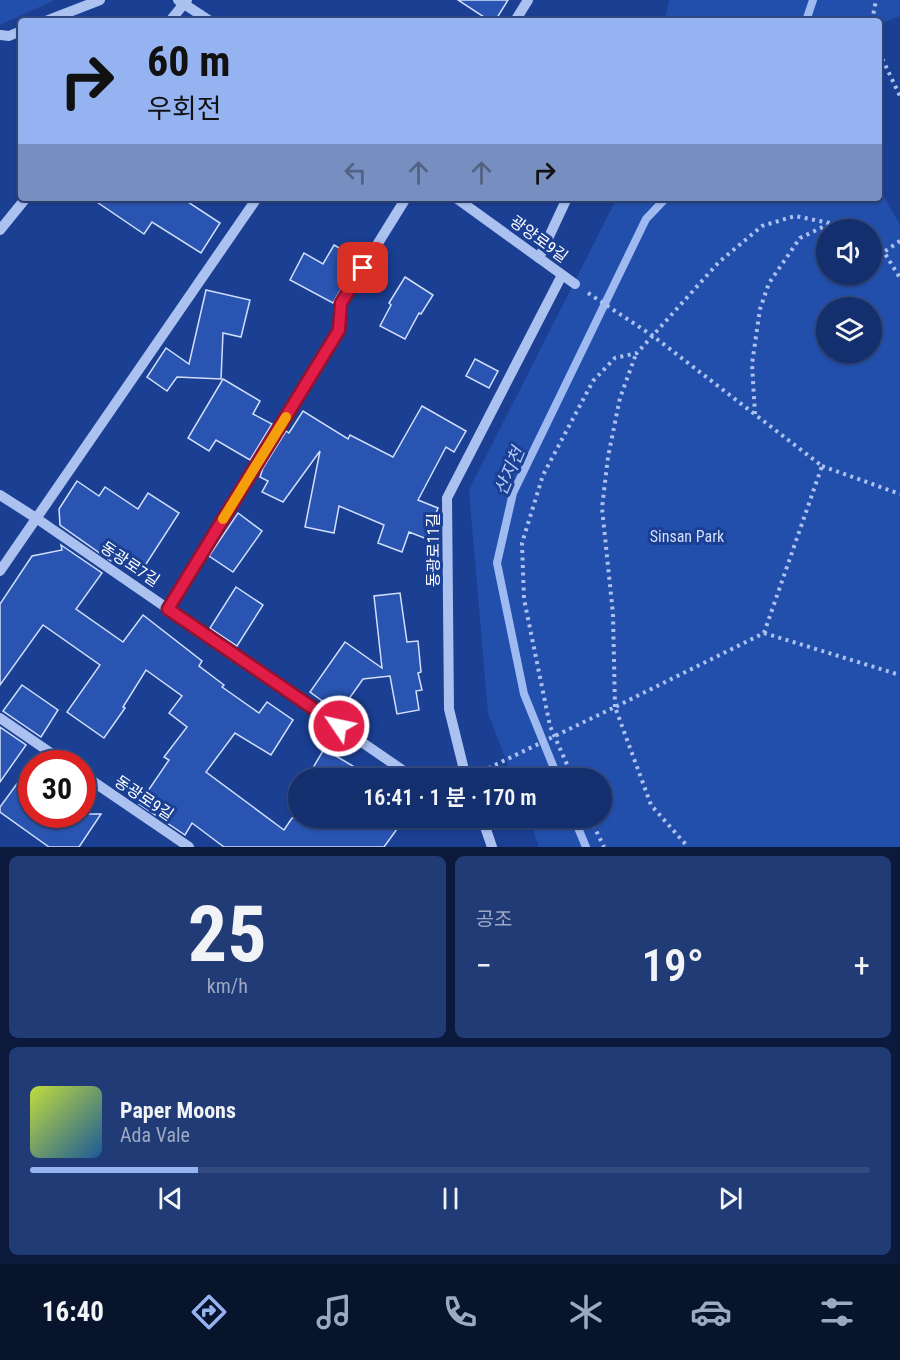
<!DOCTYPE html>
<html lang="ko">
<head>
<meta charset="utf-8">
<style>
	:root { --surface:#142f6e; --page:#213b76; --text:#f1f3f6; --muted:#9da9c2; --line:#334a81; --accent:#95b2f1 }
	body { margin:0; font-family:"Roboto Condensed","Noto Sans KR",sans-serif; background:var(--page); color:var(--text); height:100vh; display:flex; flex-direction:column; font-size:22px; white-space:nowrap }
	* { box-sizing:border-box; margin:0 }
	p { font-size:20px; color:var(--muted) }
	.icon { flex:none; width:33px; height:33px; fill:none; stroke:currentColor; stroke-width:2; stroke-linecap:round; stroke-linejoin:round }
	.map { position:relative; height:847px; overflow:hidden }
	.side { display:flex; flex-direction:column; gap:9px; padding:9px; background:#0b1a3c; flex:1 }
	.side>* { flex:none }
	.top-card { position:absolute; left:18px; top:18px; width:864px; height:183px; border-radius:6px; box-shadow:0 2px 4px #0004,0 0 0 2px var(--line); background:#95b2f1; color:#111; overflow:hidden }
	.tools { position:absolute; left:816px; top:219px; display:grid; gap:12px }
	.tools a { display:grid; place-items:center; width:66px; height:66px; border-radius:50%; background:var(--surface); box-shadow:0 2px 4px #0004,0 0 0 2px var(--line); font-size:30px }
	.speed { position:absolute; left:18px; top:750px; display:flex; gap:12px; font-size:30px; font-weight:700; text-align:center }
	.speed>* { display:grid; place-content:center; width:78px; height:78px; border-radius:50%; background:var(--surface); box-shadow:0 2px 4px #0004,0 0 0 2px var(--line); line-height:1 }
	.speed .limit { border:9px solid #d22; background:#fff; color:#111 }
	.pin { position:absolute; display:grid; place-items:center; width:51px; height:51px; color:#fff; margin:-26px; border-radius:12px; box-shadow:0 3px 9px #0006 }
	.me { position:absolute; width:66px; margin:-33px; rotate:304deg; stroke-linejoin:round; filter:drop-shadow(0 0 4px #0008) }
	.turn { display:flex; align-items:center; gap:21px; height:126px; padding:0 30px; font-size:27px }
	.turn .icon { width:78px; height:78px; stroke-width:2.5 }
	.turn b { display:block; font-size:42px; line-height:51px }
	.lanes { display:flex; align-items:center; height:57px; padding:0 30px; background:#0003; justify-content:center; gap:30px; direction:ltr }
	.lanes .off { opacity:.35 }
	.big { font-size:45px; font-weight:600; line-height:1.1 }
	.side .widget { flex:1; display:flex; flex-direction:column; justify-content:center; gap:9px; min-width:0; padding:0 21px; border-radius:9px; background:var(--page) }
	.side .dial { align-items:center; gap:0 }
	.dial b { font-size:78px; line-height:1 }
	.song { display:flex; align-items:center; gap:18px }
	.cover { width:72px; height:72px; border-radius:9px; background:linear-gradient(135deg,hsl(70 70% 55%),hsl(210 70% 35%)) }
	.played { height:6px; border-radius:3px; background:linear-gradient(90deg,var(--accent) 20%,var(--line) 20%) }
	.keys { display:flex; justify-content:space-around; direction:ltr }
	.heat { display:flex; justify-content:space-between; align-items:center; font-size:33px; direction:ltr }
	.side .tiles { flex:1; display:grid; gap:9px; grid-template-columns:1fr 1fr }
	.widget:last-child { grid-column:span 2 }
	.trip { position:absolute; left:288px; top:768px; width:324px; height:60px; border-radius:30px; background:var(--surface); box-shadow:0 2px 4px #0004,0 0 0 2px var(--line); font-weight:600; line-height:60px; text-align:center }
	.dock { display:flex; height:96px; justify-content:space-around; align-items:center; background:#08132c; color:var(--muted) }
	.dock .icon { width:42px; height:42px }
	.dock .active { color:var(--accent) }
	.dock b { font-size:27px; color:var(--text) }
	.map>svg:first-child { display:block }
	.green { fill:#234fac; fill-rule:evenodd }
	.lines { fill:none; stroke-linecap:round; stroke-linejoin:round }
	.stream { stroke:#9ebaf1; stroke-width:8 }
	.building { fill:#2954b1; stroke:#d1dffb; stroke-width:1.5 }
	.path { stroke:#abc1ef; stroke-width:4; stroke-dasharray:3 4.5; stroke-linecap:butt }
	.minor { stroke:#abc1ef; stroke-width:10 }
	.path-bridge { stroke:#abc1ef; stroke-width:4; stroke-dasharray:3 4.5; stroke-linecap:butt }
	.route-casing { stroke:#92132f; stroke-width:15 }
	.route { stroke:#e11d48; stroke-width:10 }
	.slow { stroke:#f59e0b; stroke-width:10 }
	.labels { text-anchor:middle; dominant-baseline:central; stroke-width:6; stroke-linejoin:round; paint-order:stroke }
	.street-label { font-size:16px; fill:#fff; stroke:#1a3f93 }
	.park-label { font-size:16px; fill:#d1dffb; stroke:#1a3f93 }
	.water-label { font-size:18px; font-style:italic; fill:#b7ccf6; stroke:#1a3f93 }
</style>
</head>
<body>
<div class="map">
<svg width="900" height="847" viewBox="0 0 900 847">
	<rect width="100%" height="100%" fill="#1a3f93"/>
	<g class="green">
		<polygon points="0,0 55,0 0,25"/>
		<polygon points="669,0 900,0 900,16 879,24 879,21 665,21"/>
		<path d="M879 188 900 225V847H539L528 818H602V778H513L488 713 469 490 617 198H879ZM826 230H872V274H826ZM826 308H872V352H826Z"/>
	</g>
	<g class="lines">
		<g class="stream">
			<polyline points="806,21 813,0"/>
			<polyline points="558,778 524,694 497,563 513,493 646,219 666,198"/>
			<polyline points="574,818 586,847"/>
		</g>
	</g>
	<g class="building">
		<polygon points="458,0 508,0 495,21 490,21"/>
		<polygon points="91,198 182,198 220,223 201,253 152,222 144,234"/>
		<polygon points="334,245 359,259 333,303 290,280 304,253 323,264"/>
		<polygon points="405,277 433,295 421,314 419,313 405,339 380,326 391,305 389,303"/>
		<polygon points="206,290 250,300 241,337 223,333 221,379 177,377 167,391 147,377 166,348 189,364"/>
		<polygon points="475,359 498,371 489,388 466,376"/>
		<polygon points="223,379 260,401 253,414 272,424 250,460 216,440 209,451 188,438"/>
		<polygon points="422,406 466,431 454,452 446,447 418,500 438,508 427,539 409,532 402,552 378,543 384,525 339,506 334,533 305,527 320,451 283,502 262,492 268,481 260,477 263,468 286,431 289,433 303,411 348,439 350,435 393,457"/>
		<polygon points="77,481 99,496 105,487 138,509 148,493 179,513 139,575 113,559 111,561 60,525 59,509"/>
		<polygon points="238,513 262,531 233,572 209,556"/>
		<polygon points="61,545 102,573 76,609 123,642 143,615 202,661 199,666 224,685 222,687 259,713 267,702 293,720 271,755 235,733 206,772 284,830 292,818 405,818 384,847 224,847 192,823 185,835 139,804 169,760 164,757 187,727 169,713 182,696 146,670 123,707 125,708 104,738 67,712 100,665 43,625 0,685 0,604 32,556 62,550"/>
		<polygon points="236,587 263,605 237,646 210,628"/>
		<polygon points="400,593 407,642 418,641 421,672 418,673 422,690 416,691 419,710 397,714 390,676 363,679 339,713 310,692 345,642 382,668 374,596"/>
		<polygon points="22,685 58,710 41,737 3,711"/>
		<polygon points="0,727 26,745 0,782"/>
		<polygon points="324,749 341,759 373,778 307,778"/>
		<polygon points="19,781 32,790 32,814 101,814 79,847 49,847 0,812 0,807"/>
	</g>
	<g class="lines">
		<g class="path">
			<polyline points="872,21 876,0"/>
			<polyline points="879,52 900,96"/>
			<polyline points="900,241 884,252 900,278"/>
			<polyline points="872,244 884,252"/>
			<polyline points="588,293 653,336 822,466 764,633 615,707 651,805 688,847"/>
			<polyline points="755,414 752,364 760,309 769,283 800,238 829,224"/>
			<polyline points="822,466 900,494"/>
			<polyline points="764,633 900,675"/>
			<polyline points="615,707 613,614 602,508 608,457 620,398 636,354"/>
			<polyline points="573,778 550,726 524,599 522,543 543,475 593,381 615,358 637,353 719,262 762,226 795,216 844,226 849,230"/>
			<polyline points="590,818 604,847"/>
		</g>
		<g class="minor">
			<polyline points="178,0 210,21"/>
			<polyline points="46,21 100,0"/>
			<polyline points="170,21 187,0"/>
			<polyline points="515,21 528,0"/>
			<polyline points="0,35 9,36 21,31"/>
			<polyline points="456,198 575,284"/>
			<polyline points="0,230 26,198"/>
			<polyline points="539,258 567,198"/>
			<polyline points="0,495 36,518 414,778"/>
			<polyline points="0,571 257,198"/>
			<polyline points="168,609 339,330 341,303 406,198"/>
			<polyline points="0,718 67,764"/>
			<polyline points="82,774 189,847"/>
			<polyline points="466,778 449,709 447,498 562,275"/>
			<polyline points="482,818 492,847"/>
		</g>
		<polyline class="path-bridge" points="468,778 615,707"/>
	</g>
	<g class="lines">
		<g class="route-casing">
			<polyline id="route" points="339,726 168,609 339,330 341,303 363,268"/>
		</g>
		<use href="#route" class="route"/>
		<polyline class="slow" points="223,519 286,417"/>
	</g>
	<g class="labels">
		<g class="street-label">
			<text transform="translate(539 239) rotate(36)">광양로9길</text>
			<text transform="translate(433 550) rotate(-90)">동광로11길</text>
			<text transform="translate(130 564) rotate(34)">동광로7길</text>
			<text transform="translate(144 798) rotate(34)">동광로9길</text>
		</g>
		<g class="park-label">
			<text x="687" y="536">Sinsan Park</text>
		</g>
		<g class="water-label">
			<text transform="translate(509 471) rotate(-67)">산지천</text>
		</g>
	</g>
</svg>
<div class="tools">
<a><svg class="icon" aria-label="sound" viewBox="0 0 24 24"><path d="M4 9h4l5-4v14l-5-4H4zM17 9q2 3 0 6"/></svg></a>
<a><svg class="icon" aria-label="layers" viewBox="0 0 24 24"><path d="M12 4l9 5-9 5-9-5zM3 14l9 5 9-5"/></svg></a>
</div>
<div class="speed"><div class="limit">30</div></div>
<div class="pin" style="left:363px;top:268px;background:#d93025"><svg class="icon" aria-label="arrive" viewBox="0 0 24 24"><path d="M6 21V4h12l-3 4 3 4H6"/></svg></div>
<svg class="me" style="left:339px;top:726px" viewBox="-20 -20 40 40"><circle r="17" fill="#e11d48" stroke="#fff" stroke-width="3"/><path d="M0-11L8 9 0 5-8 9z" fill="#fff"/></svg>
<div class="trip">16:41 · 1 분 · 170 m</div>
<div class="top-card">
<div class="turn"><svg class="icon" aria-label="right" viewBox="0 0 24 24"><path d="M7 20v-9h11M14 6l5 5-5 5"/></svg><div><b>60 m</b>우회전</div></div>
<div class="lanes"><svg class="icon off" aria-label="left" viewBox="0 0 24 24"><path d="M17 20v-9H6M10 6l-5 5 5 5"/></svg><svg class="icon off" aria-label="ahead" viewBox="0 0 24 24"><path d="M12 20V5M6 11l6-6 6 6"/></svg><svg class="icon off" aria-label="ahead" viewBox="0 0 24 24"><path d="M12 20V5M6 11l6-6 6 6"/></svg><svg class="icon" aria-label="right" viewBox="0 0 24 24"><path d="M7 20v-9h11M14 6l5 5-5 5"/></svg></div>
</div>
</div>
<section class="side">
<div class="tiles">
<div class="widget dial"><b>25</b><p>km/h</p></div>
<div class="widget"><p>공조</p>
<div class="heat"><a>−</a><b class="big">19°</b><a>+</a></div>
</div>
<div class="widget">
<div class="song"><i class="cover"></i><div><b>Paper Moons</b><p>Ada Vale</p></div></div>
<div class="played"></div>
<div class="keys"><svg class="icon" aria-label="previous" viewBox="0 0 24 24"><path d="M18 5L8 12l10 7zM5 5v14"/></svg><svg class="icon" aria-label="pause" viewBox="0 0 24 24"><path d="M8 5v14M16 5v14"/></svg><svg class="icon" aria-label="next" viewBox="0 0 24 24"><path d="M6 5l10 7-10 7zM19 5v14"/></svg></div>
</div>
</div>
</section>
<nav class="dock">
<b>16:40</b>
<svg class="icon active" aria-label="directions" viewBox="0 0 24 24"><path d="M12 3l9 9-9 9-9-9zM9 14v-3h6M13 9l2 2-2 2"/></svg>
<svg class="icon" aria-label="music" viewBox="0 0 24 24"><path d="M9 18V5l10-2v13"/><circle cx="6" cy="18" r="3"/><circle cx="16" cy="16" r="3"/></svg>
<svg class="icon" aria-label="phone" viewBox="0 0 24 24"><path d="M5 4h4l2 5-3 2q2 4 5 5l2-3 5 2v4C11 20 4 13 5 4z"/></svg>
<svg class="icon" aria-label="climate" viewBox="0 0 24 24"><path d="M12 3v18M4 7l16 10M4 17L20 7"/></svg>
<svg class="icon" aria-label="car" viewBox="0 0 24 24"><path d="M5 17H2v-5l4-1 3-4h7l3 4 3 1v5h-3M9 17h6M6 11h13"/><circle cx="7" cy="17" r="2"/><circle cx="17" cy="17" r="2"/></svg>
<svg class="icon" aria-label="filters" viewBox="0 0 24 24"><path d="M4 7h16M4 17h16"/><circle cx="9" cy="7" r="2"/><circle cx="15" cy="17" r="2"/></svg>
</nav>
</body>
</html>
